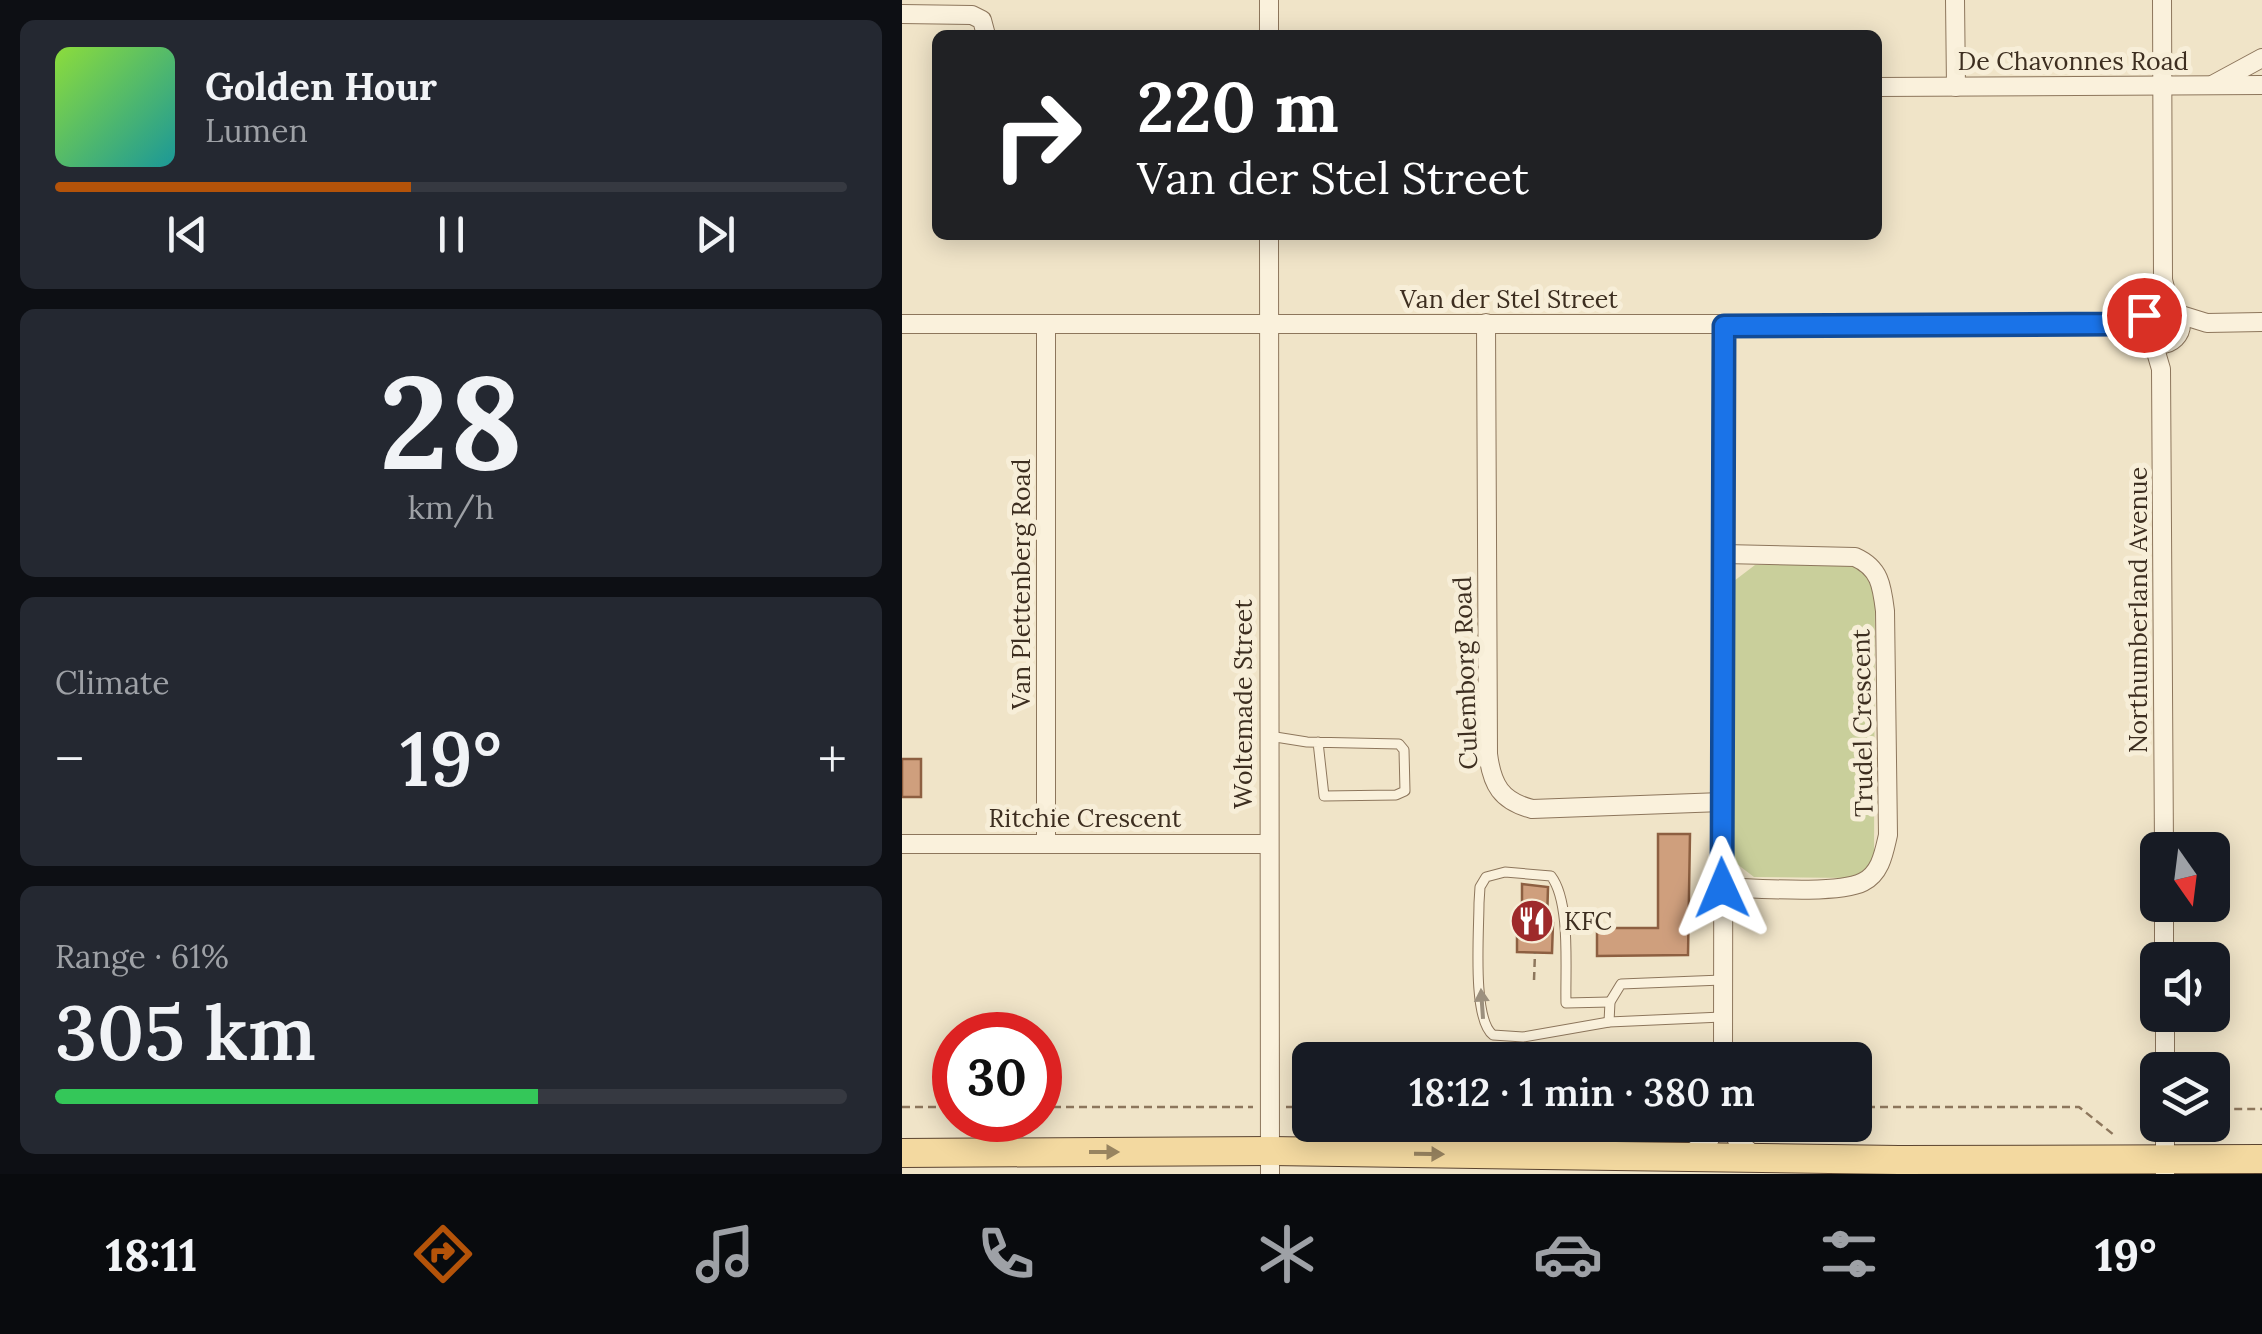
<!DOCTYPE html>
<html lang="en">
<head>
<meta charset="utf-8">
<style>
	:root { --surface:#171b24; --page:#242831; --text:#f1f3f6; --muted:#9ea1a6; --line:#363941; --accent:#b45309 }
	body { margin:0; font-family:Lora,serif; background:var(--page); color:var(--text); height:100vh; display:flex; flex-direction:column; font-size:38px; white-space:nowrap }
	* { box-sizing:border-box; margin:0 }
	p { font-size:32px; color:var(--muted) }
	.icon { flex:none; width:55px; height:55px; fill:none; stroke:currentColor; stroke-width:2; stroke-linecap:round; stroke-linejoin:round }
	.map { position:relative; flex:1; overflow:hidden }
	.drawer { display:flex; flex-direction:column; gap:20px; padding:20px; background:#0d0f14; width:902px }
	.drawer>* { flex:none }
	.top-card { position:absolute; left:30px; top:30px; width:950px; height:210px; border-radius:15px; box-shadow:0 5px 25px #0003; background:#202124; color:#fff; overflow:hidden }
	.needle { width:65px; rotate:166deg }
	.buttons { position:absolute; left:1238px; top:832px; display:grid; gap:20px }
	.buttons a { display:grid; place-items:center; width:90px; height:90px; border-radius:15px; background:var(--surface); box-shadow:0 5px 25px #0003; font-size:50px }
	.speed { position:absolute; left:30px; top:1012px; display:flex; gap:20px; font-size:50px; font-weight:700; text-align:center }
	.speed>* { display:grid; place-content:center; width:130px; height:130px; border-radius:50%; background:var(--surface); box-shadow:0 5px 25px #0003; line-height:1 }
	.speed .limit { border:15px solid #d22; background:#fff; color:#111 }
	.pin { position:absolute; display:grid; place-items:center; width:85px; height:85px; color:#fff; margin:-42px; border:5px solid #fff; border-radius:50%; box-shadow:0 2px 10px #0007 }
	.me { position:absolute; width:110px; margin:-55px; rotate:359deg; stroke-linejoin:round; filter:drop-shadow(0 0 8px #0008) }
	.turn { display:flex; align-items:center; gap:35px; height:210px; padding:0 40px; font-size:45px }
	.turn .icon { width:130px; height:130px; stroke-width:2.5 }
	.turn b { display:block; font-size:70px; line-height:85px }
	.big { font-size:75px; font-weight:600; line-height:1.1 }
	.drawer .widget { flex:1; display:flex; flex-direction:column; justify-content:center; gap:15px; min-width:0; padding:0 35px; border-radius:15px; background:var(--page) }
	.drawer .dial { align-items:center; gap:0 }
	.dial b { font-size:130px; line-height:1 }
	.song { display:flex; align-items:center; gap:30px }
	.cover { width:120px; height:120px; border-radius:15px; background:linear-gradient(135deg,hsl(90 70% 55%),hsl(180 70% 35%)) }
	.played { height:10px; border-radius:5px; background:linear-gradient(90deg,var(--accent) 45%,var(--line) 45%) }
	.keys { display:flex; justify-content:space-around; direction:ltr }
	.heat { display:flex; justify-content:space-between; align-items:center; font-size:55px; direction:ltr }
	.charge { height:15px; border-radius:8px; background:linear-gradient(90deg,#34c759 61%,var(--line) 0) }
	.trip { position:absolute; left:390px; top:1042px; width:580px; height:100px; border-radius:15px; background:var(--surface); box-shadow:0 5px 25px #0003; font-weight:600; line-height:100px; text-align:center }
	.menu { display:flex; height:160px; justify-content:space-around; align-items:center; background:#090b0e; color:var(--muted) }
	.menu .icon { width:70px; height:70px }
	.menu .current { color:var(--accent) }
	.menu b { font-size:45px; color:var(--text) }
	main { display:flex; flex:1; min-height:0 }
	.map>svg:first-child { display:block }
	.green { fill:#c9cf9b }
	.building { fill:#cf9f7d; stroke:#8d5f41; stroke-width:2.5 }
	.lines { fill:none; stroke-linecap:round; stroke-linejoin:round }
	.lane-casing { stroke:#8d765c; stroke-width:11 }
	.street-casing { stroke:#8d765c; stroke-width:20 }
	.primary-casing { stroke:#5b4430; stroke-width:30 }
	.path { stroke:#8d765c; stroke-width:2.5; stroke-dasharray:8 5; stroke-linecap:butt }
	.lane { stroke:#faf1dc; stroke-width:9 }
	.street { stroke:#faf1dc; stroke-width:18 }
	.primary { stroke:#f3d9a0; stroke-width:28 }
	.oneway { fill:#9c907e }
	.oneway2 { fill:#988460 }
	.route-casing { stroke:#114b97; stroke-width:25 }
	.route { stroke:#1a73e8; stroke-width:18 }
	.labels { text-anchor:middle; dominant-baseline:central; stroke-width:10; stroke-linejoin:round; paint-order:stroke }
	.street-label { font-size:25px; fill:#3d2e20; stroke:#f7eed8 }
	.poi-label { font-size:25px; fill:#3d2e20; stroke:#f7eed8; text-anchor:start }
</style>
</head>
<body>
<main>
<section class="drawer">
<div class="widget">
<div class="song"><i class="cover"></i><div><b>Golden Hour</b><p>Lumen</p></div></div>
<div class="played"></div>
<div class="keys"><svg class="icon" aria-label="previous" viewBox="0 0 24 24"><path d="M18 5L8 12l10 7zM5 5v14"/></svg><svg class="icon" aria-label="pause" viewBox="0 0 24 24"><path d="M8 5v14M16 5v14"/></svg><svg class="icon" aria-label="next" viewBox="0 0 24 24"><path d="M6 5l10 7-10 7zM19 5v14"/></svg></div>
</div>
<div class="widget dial"><b>28</b><p>km/h</p></div>
<div class="widget"><p>Climate</p>
<div class="heat"><a>−</a><b class="big">19°</b><a>+</a></div>
</div>
<div class="widget"><p>Range · 61%</p><b class="big">305 km</b><div class="charge"></div></div>
</section>
<div class="map">
<svg width="1360" height="1174" viewBox="0 0 1360 1174">
	<rect width="100%" height="100%" fill="#f0e4c8"/>
	<polygon class="green" points="951,564 967,574 973,591 972,858 969,865 951,878 852,877 835,864 830,851 832,581 853,565"/>
	<g class="building">
		<rect x="0" y="759" width="19" height="38"/>
		<polygon points="756,834 788,834 786,955 695,956 695,928 756,928"/>
		<polygon points="620,884 646,887 645,923 651,923 650,953 615,952 615,912 620,912"/>
	</g>
	<g class="lines">
		<g class="lane-casing">
			<g id="lane">
				<polyline points="367,736 405,742 497,744 502,750 503,791 494,795 422,796 416,742"/>
				<path d="M708 1002 664 1003C663 970 669 902 649 876L603 872 584 877 578 887 577 903C577 932 570 1019 591 1035L621 1037 707 1022 820 1017"/>
				<polyline points="707,1022 708,1002 719,984 820,980"/>
			</g>
		</g>
		<g class="street-casing">
			<g id="street">
				<polyline points="367,0 367,35"/>
				<polyline points="1053,0 1054,87"/>
				<polyline points="1260,0 1261,280 1268,307"/>
				<polyline points="0,14 70,15 80,20 84,35"/>
				<polyline points="1312,84 1360,58"/>
				<polyline points="975,87 1360,85"/>
				<polyline points="367,235 368,1174"/>
				<circle cx="1259" cy="324" r="20"/>
				<polyline points="1276,314 1305,323 1360,322"/>
				<path d="M584 323 586 754C590 785 599 801 630 809L820 802"/>
				<polyline points="0,324 1214,324 1242,315"/>
				<polyline points="144,325 144,842"/>
				<polyline points="1251,342 1259,369 1262,850"/>
				<polyline points="0,844 366,844"/>
				<path d="M820 887C852 888 935 895 961 882 979 873 982 852 986 835L983 611C980 586 978 568 953 557L822 554"/>
				<polyline points="1262,905 1262,960"/>
				<polyline points="1263,1015 1263,1070"/>
				<polyline points="821,1060 822,326"/>
				<polyline points="828,1125 836,1142 853,1156"/>
				<polyline points="1263,1125 1263,1174"/>
				<polyline points="783,1157 807,1140 816,1125"/>
			</g>
		</g>
		<g class="primary-casing">
			<polyline id="primary" points="0,1153 369,1151 997,1160 1360,1159"/>
		</g>
		<g class="path">
			<polyline points="632,980 633,953"/>
			<polyline points="0,1107 52,1107"/>
			<polyline points="138,1107 351,1107"/>
			<polyline points="384,1107 408,1107"/>
			<polyline points="952,1107 1177,1107 1212,1135"/>
			<polyline points="1310,1121 1327,1109 1360,1109"/>
			<polyline points="1301,1128 1305,1125"/>
		</g>
		<use href="#lane" class="lane"/>
		<use href="#street" class="street"/>
		<use href="#primary" class="primary"/>
	</g>
	<defs><path id="oneway-solid" d="M-6-.8H1V-3.2L6.5 0L1 3.2V.8H-6Z" transform="scale(2.5)"/></defs>
	<use class="oneway" href="#oneway-solid" transform="translate(580 1004) rotate(-94)"/>
	<g class="oneway2">
		<use href="#oneway-solid" transform="translate(202 1152)"/>
		<use href="#oneway-solid" transform="translate(527 1154) rotate(1)"/>
	</g>
	<g class="lines">
		<g class="route-casing">
			<polyline id="route" points="820,888 822,326 1214,324 1242,315"/>
		</g>
		<use href="#route" class="route"/>
	</g>
	<defs>
		<g id="restaurant-disc" transform="scale(2.25)"><circle r="9.5" fill="#9e2a2b" stroke="#f7eed8"/><path d="M-5-6h1v4h1v-4h1v4h1v-4h1v5L-1.5 .5V6h-2V.5L-5-1ZM5-6V6H3V1.5H1.5Q1.5-4 5-6Z" fill="#fff"/></g>
	</defs>
	<g fill-rule="evenodd">
		<use href="#restaurant-disc" x="630" y="921"/>
	</g>
	<g class="labels">
		<g class="street-label">
			<text x="1171" y="61">De Chavonnes Road</text>
			<text x="607" y="299">Van der Stel Street</text>
			<text transform="translate(119 584) rotate(-90)">Van Plettenberg Road</text>
			<text transform="translate(1236 610) rotate(-90)">Northumberland Avenue</text>
			<text transform="translate(563 673) rotate(-92)">Culemborg Road</text>
			<text transform="translate(341 704) rotate(-90)">Woltemade Street</text>
			<text transform="translate(960 723) rotate(-91)">Trudel Crescent</text>
			<text x="183" y="818">Ritchie Crescent</text>
		</g>
		<g class="poi-label">
			<text x="662" y="921">KFC</text>
		</g>
	</g>
</svg>
<div class="buttons">
<a><svg class="needle" viewBox="-14 -14 28 28"><path d="M0-13l5 13h-10z" fill="#e53935"/><path d="M0 13l5-13h-10z" fill="#9ea1a6"/></svg></a>
<a><svg class="icon" aria-label="sound" viewBox="0 0 24 24"><path d="M4 9h4l5-4v14l-5-4H4zM17 9q2 3 0 6"/></svg></a>
<a><svg class="icon" aria-label="layers" viewBox="0 0 24 24"><path d="M12 4l9 5-9 5-9-5zM3 14l9 5 9-5"/></svg></a>
</div>
<div class="speed"><div class="limit">30</div></div>
<div class="pin" style="left:1242px;top:315px;background:#d93025"><svg class="icon" aria-label="arrive" viewBox="0 0 24 24"><path d="M6 21V4h12l-3 4 3 4H6"/></svg></div>
<svg class="me" style="left:820px;top:888px" viewBox="-20 -20 40 40"><path d="M0-17L14 15 0 8-14 15z" fill="#1a73e8" stroke="#fff" stroke-width="4"/></svg>
<div class="trip">18:12 · 1 min · 380 m</div>
<div class="top-card">
<div class="turn"><svg class="icon" aria-label="right" viewBox="0 0 24 24"><path d="M7 20v-9h11M14 6l5 5-5 5"/></svg><div><b>220 m</b>Van der Stel Street</div></div>
</div>
</div>
</main>
<nav class="menu">
<b>18:11</b>
<svg class="icon current" aria-label="directions" viewBox="0 0 24 24"><path d="M12 3l9 9-9 9-9-9zM9 14v-3h6M13 9l2 2-2 2"/></svg>
<svg class="icon" aria-label="music" viewBox="0 0 24 24"><path d="M9 18V5l10-2v13"/><circle cx="6" cy="18" r="3"/><circle cx="16" cy="16" r="3"/></svg>
<svg class="icon" aria-label="phone" viewBox="0 0 24 24"><path d="M5 4h4l2 5-3 2q2 4 5 5l2-3 5 2v4C11 20 4 13 5 4z"/></svg>
<svg class="icon" aria-label="climate" viewBox="0 0 24 24"><path d="M12 3v18M4 7l16 10M4 17L20 7"/></svg>
<svg class="icon" aria-label="car" viewBox="0 0 24 24"><path d="M5 17H2v-5l4-1 3-4h7l3 4 3 1v5h-3M9 17h6M6 11h13"/><circle cx="7" cy="17" r="2"/><circle cx="17" cy="17" r="2"/></svg>
<svg class="icon" aria-label="filters" viewBox="0 0 24 24"><path d="M4 7h16M4 17h16"/><circle cx="9" cy="7" r="2"/><circle cx="15" cy="17" r="2"/></svg>
<b>19°</b>
</nav>
</body>
</html>
